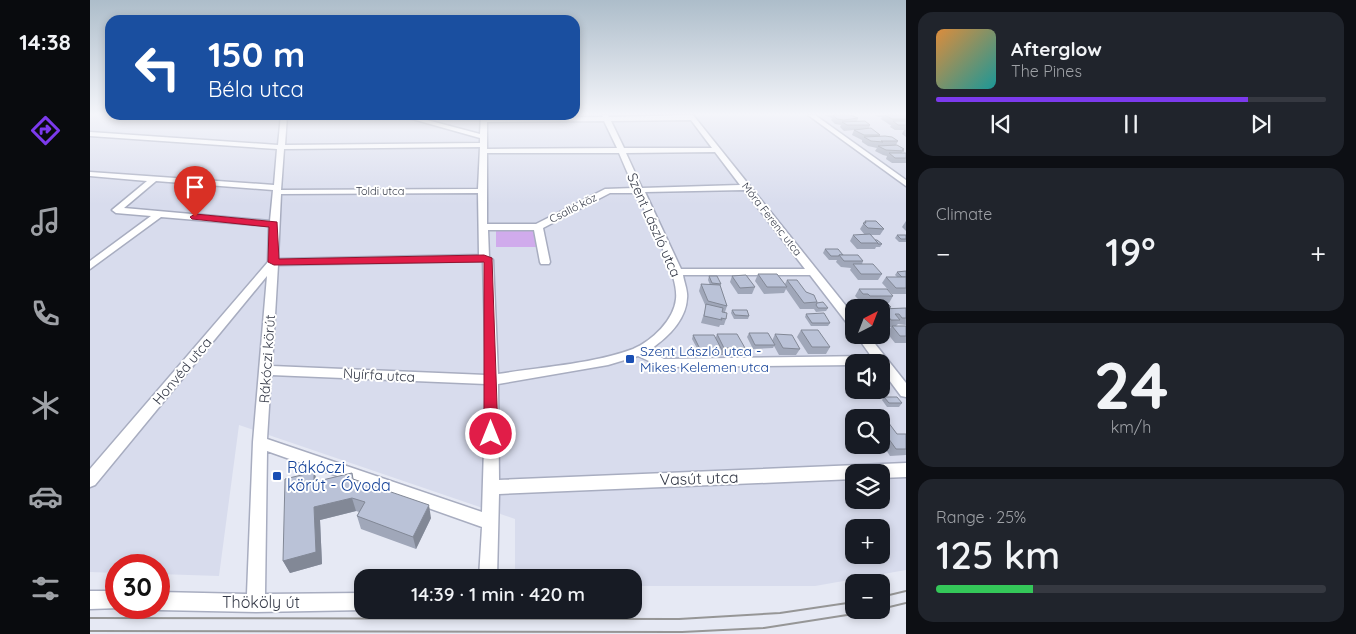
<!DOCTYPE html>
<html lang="en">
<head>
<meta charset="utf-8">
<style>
	:root { --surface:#171b24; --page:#20242c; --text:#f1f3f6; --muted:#9ea1a6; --line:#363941; --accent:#7c3aed }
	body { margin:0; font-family:Quicksand,sans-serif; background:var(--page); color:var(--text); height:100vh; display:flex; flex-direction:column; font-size:19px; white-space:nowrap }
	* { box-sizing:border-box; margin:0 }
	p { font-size:16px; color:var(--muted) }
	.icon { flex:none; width:28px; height:28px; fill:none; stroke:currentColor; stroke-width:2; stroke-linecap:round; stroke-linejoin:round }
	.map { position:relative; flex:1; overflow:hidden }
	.side { display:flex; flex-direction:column; gap:12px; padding:12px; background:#0d0f14; width:450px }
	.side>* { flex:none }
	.guide { position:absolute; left:15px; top:15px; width:475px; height:105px; border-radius:15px; box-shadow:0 2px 8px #0003; background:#1a4fa0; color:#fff; overflow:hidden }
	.needle { width:32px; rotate:42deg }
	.tools { position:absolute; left:755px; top:299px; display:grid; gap:10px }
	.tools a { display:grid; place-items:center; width:45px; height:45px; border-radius:10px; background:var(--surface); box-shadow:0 2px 8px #0003; font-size:25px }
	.speed { position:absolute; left:15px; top:554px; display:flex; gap:10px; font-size:25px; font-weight:700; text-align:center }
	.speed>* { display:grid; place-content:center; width:65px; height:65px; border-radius:50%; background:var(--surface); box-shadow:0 2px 8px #0003; line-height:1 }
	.speed .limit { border:8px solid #d22; background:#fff; color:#111 }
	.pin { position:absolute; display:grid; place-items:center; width:42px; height:42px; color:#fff; margin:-51px -21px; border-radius:50% 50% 50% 0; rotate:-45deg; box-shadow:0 0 5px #0007 }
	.pin .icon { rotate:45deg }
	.me { position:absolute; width:55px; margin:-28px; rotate:0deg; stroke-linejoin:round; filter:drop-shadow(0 0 4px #0008) }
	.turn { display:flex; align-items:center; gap:18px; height:105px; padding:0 20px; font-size:22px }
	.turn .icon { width:65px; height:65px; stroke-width:2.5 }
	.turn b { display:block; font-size:35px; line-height:42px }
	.big { font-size:38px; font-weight:600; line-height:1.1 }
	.side .card { flex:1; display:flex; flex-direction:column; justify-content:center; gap:8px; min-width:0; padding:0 18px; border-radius:15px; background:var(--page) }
	.side .dial { align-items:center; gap:0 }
	.dial b { font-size:65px; line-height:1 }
	.song { display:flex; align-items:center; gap:15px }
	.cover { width:60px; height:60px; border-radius:8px; background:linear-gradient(135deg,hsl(30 70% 55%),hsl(180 70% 35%)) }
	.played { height:5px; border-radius:2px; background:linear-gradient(90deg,var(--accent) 80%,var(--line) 80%) }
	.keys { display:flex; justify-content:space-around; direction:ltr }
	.heat { display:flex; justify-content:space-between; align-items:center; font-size:28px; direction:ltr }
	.charge { height:8px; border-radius:4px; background:linear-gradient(90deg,#34c759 25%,var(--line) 0) }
	.trip { position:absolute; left:264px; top:569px; width:288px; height:50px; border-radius:15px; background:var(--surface); box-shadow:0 2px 8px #0003; font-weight:600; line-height:50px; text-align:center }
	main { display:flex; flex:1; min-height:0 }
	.menu { display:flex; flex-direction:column; width:90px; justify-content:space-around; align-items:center; background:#090b0e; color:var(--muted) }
	.menu .icon { width:35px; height:35px }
	.menu .on { color:var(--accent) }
	.menu b { font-size:22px; color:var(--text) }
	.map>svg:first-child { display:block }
	.residential { fill:#d8dced; fill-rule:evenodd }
	.green { fill:#d0abec }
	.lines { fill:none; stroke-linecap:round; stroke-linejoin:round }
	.street-casing { stroke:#a8adc0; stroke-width:3 }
	.street { fill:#fff; fill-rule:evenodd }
	.tram { stroke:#969696; stroke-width:2 }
	.wall { fill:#a0a7b9 }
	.shaded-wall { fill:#828896 }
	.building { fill:#bac2d7; stroke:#828896 }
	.route { fill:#e11d48; stroke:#92132f }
	.transit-dot { fill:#1a4fb4; stroke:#fff; stroke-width:2 }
	.labels { text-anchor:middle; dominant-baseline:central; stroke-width:4; stroke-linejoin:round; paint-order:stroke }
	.far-street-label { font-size:11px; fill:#353a48; stroke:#fff }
	.street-label { font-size:14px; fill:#353a48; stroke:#fff }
	.transit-label { font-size:14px; fill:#164399; stroke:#fff; text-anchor:start }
	.near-transit-label { font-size:16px; fill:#164399; stroke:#fff; text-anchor:start }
	.near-street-label { font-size:16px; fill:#353a48; stroke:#fff }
</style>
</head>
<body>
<main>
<nav class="menu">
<b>14:38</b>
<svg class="icon on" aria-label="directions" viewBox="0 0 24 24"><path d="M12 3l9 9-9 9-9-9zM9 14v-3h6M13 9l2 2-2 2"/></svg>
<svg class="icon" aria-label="music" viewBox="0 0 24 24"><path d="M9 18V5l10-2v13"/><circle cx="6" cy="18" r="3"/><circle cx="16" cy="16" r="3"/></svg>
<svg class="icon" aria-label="phone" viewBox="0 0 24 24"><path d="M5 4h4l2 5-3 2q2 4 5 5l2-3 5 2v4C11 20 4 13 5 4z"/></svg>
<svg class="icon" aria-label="climate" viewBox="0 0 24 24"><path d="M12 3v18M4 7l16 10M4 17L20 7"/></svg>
<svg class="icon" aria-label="car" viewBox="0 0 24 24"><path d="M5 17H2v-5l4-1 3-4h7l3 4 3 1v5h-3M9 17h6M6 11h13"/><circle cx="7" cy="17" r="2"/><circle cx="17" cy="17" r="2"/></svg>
<svg class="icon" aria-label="filters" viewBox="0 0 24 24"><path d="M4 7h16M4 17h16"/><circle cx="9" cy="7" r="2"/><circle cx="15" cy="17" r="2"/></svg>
</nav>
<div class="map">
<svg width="816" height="634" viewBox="0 0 816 634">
	<rect width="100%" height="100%" fill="#e6e9f4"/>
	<path class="residential" d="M0 115H816V570L725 586H543L542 578 425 577V519L149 425 129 576 69 574V565H26V573L0 572ZM764 308H791V335H764ZM764 362H791V390H764ZM764 418H791V445H764ZM764 472H791V500H764ZM764 528H791V555H764Z"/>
	<polygon class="green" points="443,229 446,247 406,247 406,230"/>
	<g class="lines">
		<g class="street-casing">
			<g id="street">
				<path d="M191 115H197L195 145 390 143V138L308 115H318L390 134 391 115H397V118L513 117 512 115H518L519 117 603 115 764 316V328L760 327 720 275H593C594 282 598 291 597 298 596 321 576 339 558 351L574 359 781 356 766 335H778L816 383V397L811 396 791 369V362H764V365L572 367 548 356 518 365 408 384 409 480 816 463V477L791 478V472H764V479L409 494 407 578H389L392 527 177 451 175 594 272 593V610H275L166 612 69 610 63 608H69V592L157 594 163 442 177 276 5 485 0 487V469L178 262 179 226 71 217 0 269V261L61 216 26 213 22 210 57 181 0 176V172L184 185 187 149 0 136V132L188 145ZM601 120 622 148H534L521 121ZM514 121 527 148 397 149V122ZM390 147 388 189 191 190 194 149ZM625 152 650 185 552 188 536 153ZM397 153H529L544 188 515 189 446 224H397ZM66 181 183 190 180 221 34 208ZM654 190 715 269H591L555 192ZM388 193 389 255 188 259 191 194ZM520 193H546C558 218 589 274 586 299 584 320 562 341 543 349 503 364 450 367 408 374L403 260 399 257 398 230H444L450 262 451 264H459L460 262 453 228ZM393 261 396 375 182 366 188 265ZM181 375 396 384 392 512 177 439Z"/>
				<polygon points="718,115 725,115 816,180 816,186"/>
				<polygon points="0,591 26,591 26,608 30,608 0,609"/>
			</g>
		</g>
		<use href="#street" class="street"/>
		<g class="tram">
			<polyline points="791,597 816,591"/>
			<polyline points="791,609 816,603"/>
			<polyline points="0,618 589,619 690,613 764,602"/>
			<polyline points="0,631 592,632 674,628 789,610"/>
		</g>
	</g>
	<g class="wall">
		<polygon points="734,115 760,115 768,118 767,122 780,125 779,128 790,135 790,136 808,141 806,145 814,149 812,153 816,153 816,163 802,163 796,159 797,156 793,155 785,151 787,148 778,146 772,142 772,140 762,135 764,130 754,131 750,127 751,125 745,124 741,120 742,118"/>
		<polygon points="784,115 816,115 816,137 812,134 814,130 805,130 800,127 801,125 800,125 791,119 792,117 788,117"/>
		<polygon points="775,221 794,229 790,235 780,235 785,240 792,244 790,247 786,247 785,249 767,249 760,241 763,235 775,235 770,229"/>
		<polygon points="816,221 816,231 812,227"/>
		<polygon points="807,235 816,235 816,242 809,242 805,238"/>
		<polygon points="735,249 773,261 772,264 792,274 788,280 768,280 760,270 761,268 751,267 746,262 747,260 739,260 733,253"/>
		<polygon points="816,271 816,294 802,294 792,283 796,277 807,277 805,275 807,272"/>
		<polygon points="668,274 695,284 697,280 716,292 727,302 738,308 736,311 726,312 724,309 710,309 696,289 694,293 674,294 665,281"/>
		<polygon points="619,276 631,284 630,286 637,306 635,312 632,312 636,319 634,325 630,325 629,327 611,323 616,307 609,291 611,284 620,285 618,280"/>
		<polygon points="642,276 665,287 662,294 648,294 640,282"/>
		<polygon points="769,289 803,296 799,303 797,303 801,307 800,308 816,308 816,325 808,324 806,326 816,326 816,343 805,343 797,333 801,327 797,327 794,323 791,323 791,308 775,308 773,305 775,302 774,301 770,301 765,296"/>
		<polygon points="642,310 659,316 658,319 644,319 641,313"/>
		<polygon points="716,314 740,323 738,326 721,326 715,317"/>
		<polygon points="711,330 740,347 736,354 718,354 707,337"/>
		<polygon points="659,333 682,341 685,334 710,349 706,355 689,355 684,346 683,348 663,349 657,337"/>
		<polygon points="627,334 655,348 653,354 617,356 616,352 609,352 602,339 603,335 626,337"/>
		<polygon points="791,372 799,383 794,389 791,389"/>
		<polygon points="794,397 812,403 809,407 797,407 792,400"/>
		<polygon points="791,422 807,434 816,434 816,455 800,456 791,442"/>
		<polygon points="224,472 227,481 264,480 341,518 326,549 271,529 267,516 269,512 266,511 230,520 232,564 200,573 193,561"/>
	</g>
	<g class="shaded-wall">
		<polygon points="224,472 229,486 224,482"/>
		<polygon points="262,498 266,511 230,520 232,564 200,573 193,561 224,507"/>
		<polygon points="339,505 341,518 326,549 323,537"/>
	</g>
	<g class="building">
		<polygon points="743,115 760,115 768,118 754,120 747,119"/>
		<polygon points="795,115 816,115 816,119 802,119"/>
		<polygon points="775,121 780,125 757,125 752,122"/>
		<polygon points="803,121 816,121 816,125 808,125"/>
		<polygon points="781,128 790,135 774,135 764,130"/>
		<polygon points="795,136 802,137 808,141 791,141 793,142 781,141 774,137"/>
		<polygon points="807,145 814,149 812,150 814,151 796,150 788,146"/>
		<polygon points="799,153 816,153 816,158 805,158"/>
		<polygon points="775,221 786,221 794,229 778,228 773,223 776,223"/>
		<polygon points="780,234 788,243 771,243 763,235"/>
		<polygon points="807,235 816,235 816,239 811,239"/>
		<polygon points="785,240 787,240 792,244 788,244 788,243"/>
		<polygon points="735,249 748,249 753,255 749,255 749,256 741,256"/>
		<polygon points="749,255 768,255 773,261 754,261"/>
		<polygon points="763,264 783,264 792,274 771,274"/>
		<polygon points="816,271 816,277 812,277 807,272"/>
		<polygon points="668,274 687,274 697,287 677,287"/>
		<polygon points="656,275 665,287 650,288 642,276"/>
		<polygon points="619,276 627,276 631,284 622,283"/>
		<polygon points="796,277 816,277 816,288 806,288"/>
		<polygon points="697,280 707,280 716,292 724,295 727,302 714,303"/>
		<polygon points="611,284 630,285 637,306 618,301"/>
		<polygon points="769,289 797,289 803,296 780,296 778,294 773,294"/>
		<polygon points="733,302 738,308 728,308 726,305 727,303"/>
		<polygon points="775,302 796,302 801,307 779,307"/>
		<polygon points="616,304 633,308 632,312 637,313 636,319 631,318 632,320 614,316"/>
		<polygon points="816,308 816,318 812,318 809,314 805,314 810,320 801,320 798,316 792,317 791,316 791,312 792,312 791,309"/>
		<polygon points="642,310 657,310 659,316 645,315"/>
		<polygon points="734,313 740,323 722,323 716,314"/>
		<polygon points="802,326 816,326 816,336 810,336"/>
		<polygon points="711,330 728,330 740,347 722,347"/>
		<polygon points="659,333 678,333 685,345 665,345"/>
		<polygon points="627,334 647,334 655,348 634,348"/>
		<polygon points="685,334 702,335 710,349 693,348"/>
		<polygon points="603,335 624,335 633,352 618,353 617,348 610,349"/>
		<polygon points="791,372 799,383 791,382"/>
		<polygon points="794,397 807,397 812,403 799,403"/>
		<polygon points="784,414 786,418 779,418 777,415"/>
		<polygon points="791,422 798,422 807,434 816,434 816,449 806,449 791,428"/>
		<polygon points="224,472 224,482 262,473 263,479 339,505 323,537 267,516 275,502 262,498 224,507 226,552 193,561 195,479"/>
	</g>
	<linearGradient id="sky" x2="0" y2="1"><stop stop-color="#adbdca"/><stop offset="0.56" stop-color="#f4f5fa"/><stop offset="1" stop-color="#f4f5fa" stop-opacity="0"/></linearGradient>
	<rect width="816" height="204" fill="url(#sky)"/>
	<polygon class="route" points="105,214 187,222 189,259 394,255 402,258 408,434 406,438 401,439 396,438 394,434 394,262 184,265 178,262 179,227 102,219 100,217"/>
	<g class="transit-dot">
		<rect x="535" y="354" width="10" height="10" rx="2.5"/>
		<rect x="182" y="471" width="10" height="10" rx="2.5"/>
	</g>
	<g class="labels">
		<g class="far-street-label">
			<text x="290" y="191">Toldi utca</text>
			<text transform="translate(483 208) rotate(-27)">Csalló köz</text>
			<text transform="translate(682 219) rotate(52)">Móra Ferenc utca</text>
		</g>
		<g class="street-label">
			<text transform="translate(564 225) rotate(66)">Szent László utca</text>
			<text transform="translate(177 359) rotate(-86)">Rákóczi körút</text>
			<text transform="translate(92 371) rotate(-50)">Honvéd utca</text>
			<text transform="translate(289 375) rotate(3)">Nyírfa utca</text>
		</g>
		<g class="transit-label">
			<text x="550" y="351">Szent László utca -<tspan x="550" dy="16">Mikes Kelemen utca</tspan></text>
		</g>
		<g class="near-transit-label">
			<text x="197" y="467">Rákóczi<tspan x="197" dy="18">körút - Óvoda</tspan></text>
		</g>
		<g class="near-street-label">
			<text transform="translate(609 478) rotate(-2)">Vasút utca</text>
			<text x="171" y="602">Thököly út</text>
		</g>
	</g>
</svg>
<div class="tools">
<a><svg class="needle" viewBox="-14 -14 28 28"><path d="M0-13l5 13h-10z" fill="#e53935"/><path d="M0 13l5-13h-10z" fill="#9ea1a6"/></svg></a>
<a><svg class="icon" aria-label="sound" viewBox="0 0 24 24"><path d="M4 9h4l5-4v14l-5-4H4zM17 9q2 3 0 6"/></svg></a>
<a><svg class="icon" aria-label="search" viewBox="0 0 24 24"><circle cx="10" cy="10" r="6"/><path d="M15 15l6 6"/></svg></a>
<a><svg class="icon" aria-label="layers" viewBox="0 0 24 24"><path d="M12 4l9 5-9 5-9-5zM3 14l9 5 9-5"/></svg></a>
<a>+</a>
<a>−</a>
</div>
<div class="speed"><div class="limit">30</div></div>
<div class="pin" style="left:105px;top:217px;background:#d93025"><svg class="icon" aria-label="arrive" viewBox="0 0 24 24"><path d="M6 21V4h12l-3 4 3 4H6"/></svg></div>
<svg class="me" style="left:401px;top:434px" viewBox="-20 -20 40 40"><circle r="17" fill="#e11d48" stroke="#fff" stroke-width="3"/><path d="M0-11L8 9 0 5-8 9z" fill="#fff"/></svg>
<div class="trip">14:39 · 1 min · 420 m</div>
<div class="guide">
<div class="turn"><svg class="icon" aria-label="left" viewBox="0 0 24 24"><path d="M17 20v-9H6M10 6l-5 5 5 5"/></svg><div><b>150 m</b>Béla utca</div></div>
</div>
</div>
<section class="side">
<div class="card">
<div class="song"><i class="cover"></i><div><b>Afterglow</b><p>The Pines</p></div></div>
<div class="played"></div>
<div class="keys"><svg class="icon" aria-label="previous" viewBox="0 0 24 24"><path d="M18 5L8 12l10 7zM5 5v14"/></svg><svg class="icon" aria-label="pause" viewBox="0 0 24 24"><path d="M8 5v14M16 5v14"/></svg><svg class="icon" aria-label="next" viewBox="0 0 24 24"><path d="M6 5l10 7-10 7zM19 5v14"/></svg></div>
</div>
<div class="card"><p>Climate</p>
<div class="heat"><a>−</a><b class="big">19°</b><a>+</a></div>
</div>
<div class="card dial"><b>24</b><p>km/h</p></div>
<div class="card"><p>Range · 25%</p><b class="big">125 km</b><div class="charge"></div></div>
</section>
</main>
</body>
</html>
